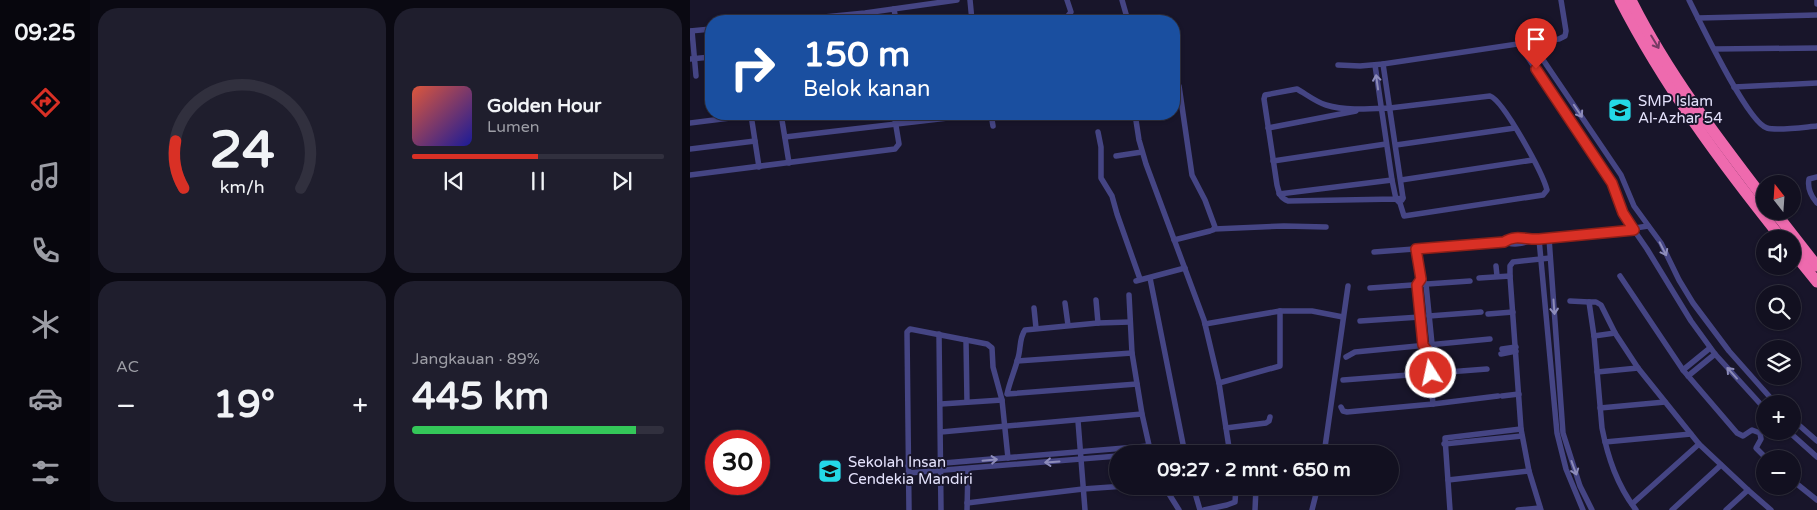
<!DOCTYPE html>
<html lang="id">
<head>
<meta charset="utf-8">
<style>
	:root { --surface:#121020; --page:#1f1e2d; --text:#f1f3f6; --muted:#9c9da5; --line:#31303e; --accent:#d93025 }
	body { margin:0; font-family:"Varela Round",sans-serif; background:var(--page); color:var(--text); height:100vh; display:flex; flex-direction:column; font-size:19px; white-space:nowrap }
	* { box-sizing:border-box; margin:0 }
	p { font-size:16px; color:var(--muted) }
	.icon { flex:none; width:28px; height:28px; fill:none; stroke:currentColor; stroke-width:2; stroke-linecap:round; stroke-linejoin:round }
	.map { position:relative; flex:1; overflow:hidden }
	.side { display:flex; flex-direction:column; gap:8px; padding:8px; background:#0a0912; width:600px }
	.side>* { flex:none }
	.banner { position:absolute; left:15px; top:15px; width:475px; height:105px; border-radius:20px; box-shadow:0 1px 4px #0004,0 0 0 1px var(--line); background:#1a4fa0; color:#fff; overflow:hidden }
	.needle { width:32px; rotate:343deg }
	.controls { position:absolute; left:1066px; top:175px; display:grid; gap:10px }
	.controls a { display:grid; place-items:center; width:45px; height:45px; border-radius:50%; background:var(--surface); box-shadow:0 1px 4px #0004,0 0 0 1px var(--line); font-size:25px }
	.speed { position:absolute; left:15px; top:430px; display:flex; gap:10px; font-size:25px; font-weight:700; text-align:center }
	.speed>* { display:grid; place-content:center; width:65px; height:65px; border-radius:50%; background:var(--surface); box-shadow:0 1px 4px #0004,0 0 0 1px var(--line); line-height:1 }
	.speed .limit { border:8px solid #d22; background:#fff; color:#111 }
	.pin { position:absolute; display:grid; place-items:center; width:42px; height:42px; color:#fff; margin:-51px -21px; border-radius:50% 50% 50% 0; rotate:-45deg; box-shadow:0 0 5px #0007 }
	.pin .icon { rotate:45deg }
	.me { position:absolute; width:55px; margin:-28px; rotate:350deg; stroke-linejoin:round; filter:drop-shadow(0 0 4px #0008) }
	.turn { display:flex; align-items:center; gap:18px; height:105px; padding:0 15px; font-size:22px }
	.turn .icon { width:65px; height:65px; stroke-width:2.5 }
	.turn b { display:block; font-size:35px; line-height:42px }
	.big { font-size:38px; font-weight:700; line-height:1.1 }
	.side .card { flex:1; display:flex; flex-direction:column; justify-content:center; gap:8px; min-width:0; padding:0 18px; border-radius:20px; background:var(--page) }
	.side .dial { align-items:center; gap:0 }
	.dial svg { height:130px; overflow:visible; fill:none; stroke:var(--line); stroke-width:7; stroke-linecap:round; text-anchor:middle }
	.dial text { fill:var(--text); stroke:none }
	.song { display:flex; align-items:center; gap:15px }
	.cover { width:60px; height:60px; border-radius:8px; background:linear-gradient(135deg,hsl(10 70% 55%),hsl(240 70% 35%)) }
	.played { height:5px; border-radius:2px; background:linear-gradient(90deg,var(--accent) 50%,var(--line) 50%) }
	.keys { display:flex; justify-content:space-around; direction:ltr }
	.heat { display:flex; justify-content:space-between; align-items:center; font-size:28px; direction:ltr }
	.charge { height:8px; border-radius:4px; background:linear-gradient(90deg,#34c759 89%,var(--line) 0) }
	.side .tiles { flex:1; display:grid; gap:8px; grid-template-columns:repeat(2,1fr) }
	.trip { position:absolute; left:419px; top:445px; width:290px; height:50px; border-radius:25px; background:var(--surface); box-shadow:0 1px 4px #0004,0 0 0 1px var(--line); font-weight:700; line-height:50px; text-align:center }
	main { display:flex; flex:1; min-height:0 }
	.dock { display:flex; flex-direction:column; width:90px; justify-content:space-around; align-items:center; background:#07060d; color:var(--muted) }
	.dock .icon { width:35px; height:35px }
	.dock .on { color:var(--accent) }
	.dock b { font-size:22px; color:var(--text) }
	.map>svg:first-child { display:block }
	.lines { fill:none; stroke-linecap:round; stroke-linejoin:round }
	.minor { stroke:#454584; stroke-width:5.5 }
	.motorway { stroke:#ee6aae; stroke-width:11 }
	.oneway { stroke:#783b65 }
	.oneway2 { stroke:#8d8cba }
	.route-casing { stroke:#8d1f18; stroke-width:12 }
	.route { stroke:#d93025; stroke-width:9 }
	.labels { text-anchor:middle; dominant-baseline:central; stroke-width:4; stroke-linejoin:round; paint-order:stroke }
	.poi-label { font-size:15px; fill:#e4e2fc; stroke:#18152a; text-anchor:start }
</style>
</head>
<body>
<main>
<nav class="dock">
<b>09:25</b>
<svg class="icon on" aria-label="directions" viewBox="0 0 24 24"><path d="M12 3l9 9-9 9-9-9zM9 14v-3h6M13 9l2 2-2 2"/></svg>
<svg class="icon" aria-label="music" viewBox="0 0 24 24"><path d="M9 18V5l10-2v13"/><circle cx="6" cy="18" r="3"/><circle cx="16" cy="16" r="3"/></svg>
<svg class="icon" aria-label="phone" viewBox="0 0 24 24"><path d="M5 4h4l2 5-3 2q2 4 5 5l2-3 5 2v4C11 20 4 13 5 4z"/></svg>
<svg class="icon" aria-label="climate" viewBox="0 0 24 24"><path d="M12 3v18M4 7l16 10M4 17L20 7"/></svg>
<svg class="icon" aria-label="car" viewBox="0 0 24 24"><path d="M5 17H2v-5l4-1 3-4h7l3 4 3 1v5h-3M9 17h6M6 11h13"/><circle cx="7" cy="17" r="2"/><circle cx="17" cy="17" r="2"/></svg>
<svg class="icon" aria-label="filters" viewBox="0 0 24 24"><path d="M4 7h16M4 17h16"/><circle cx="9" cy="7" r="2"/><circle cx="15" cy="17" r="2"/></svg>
</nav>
<section class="side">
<div class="tiles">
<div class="card dial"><svg viewBox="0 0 100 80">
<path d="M14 69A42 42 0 1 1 86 69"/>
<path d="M14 69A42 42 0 0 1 9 40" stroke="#d93025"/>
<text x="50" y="56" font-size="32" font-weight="700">24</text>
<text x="50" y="72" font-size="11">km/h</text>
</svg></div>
<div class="card">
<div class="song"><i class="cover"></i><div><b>Golden Hour</b><p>Lumen</p></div></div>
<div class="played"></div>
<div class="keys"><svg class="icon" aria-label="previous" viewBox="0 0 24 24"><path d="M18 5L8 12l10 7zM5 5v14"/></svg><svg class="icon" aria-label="pause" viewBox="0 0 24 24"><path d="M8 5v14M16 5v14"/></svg><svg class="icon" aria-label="next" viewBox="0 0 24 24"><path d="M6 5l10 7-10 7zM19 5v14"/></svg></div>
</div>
<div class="card"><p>AC</p>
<div class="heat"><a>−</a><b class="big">19°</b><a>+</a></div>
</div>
<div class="card"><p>Jangkauan · 89%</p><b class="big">445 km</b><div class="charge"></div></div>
</div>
</section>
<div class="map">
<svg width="1127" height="510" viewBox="0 0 1127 510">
	<rect width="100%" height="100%" fill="#18152a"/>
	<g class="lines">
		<g class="minor">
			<polyline points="280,0 282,21"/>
			<polyline points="432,0 438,21"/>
			<path d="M999 0C1010 22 1058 123 1077 128 1087 131 1115 127 1127 126"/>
			<polyline points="1127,0 1127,4"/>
			<polyline points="204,9 206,21"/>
			<polyline points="1008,18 1127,15"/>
			<polyline points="93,21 175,13 267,0"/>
			<polyline points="339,21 377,17 381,12 377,0"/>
			<polyline points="0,31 21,29"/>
			<polyline points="2,31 6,76"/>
			<polyline points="841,42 931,175 944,206 971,243 989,280 1003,303 1039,351 1086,404"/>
			<polyline points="829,44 921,183 937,220 957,249 1001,321 1025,354 1075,409"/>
			<polyline points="1025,49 1127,48"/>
			<polyline points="0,59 21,57"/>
			<polyline points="693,64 713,198 712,200"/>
			<polyline points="648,65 670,66 693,64 841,42 869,39 875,36 876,31 871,0"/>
			<path d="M685 65 702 180 706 199 710 203 714 216 853 195 857 190C853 174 814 101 800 96L700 108C679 109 656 111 636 105 626 102 616 94 607 89L575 95 574 99 587 185C589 193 590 198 598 201L706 199 713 198"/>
			<polyline points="1044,87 1127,83"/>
			<polyline points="91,114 99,163"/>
			<polyline points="301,114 303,126"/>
			<polyline points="445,114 449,140 456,164 514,320 529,383 540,454"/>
			<polyline points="61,115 69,167"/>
			<polyline points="0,123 72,114"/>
			<polyline points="578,128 666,111"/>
			<polyline points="408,132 411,147 411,178 422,196 427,214 450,279"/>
			<polyline points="95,137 292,114"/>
			<polyline points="706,145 825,128"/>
			<polyline points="0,149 65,141"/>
			<polyline points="426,156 452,152"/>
			<polyline points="583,161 696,144"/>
			<polyline points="0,175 205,149 209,144 204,114"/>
			<path d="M1127 177 1119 179C1117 189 1121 196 1127 203"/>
			<polyline points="711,180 843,160"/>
			<polyline points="589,194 702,180"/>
			<polyline points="524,229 594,226 636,227"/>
			<polyline points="859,238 873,433 890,486 902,510"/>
			<polyline points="849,239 867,433 876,469 893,510"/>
			<polyline points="484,240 520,231 523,230 525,227 515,200 502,175 489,86"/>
			<path d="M813 241C822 246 833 244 841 240L895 236 958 226"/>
			<polyline points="727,249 731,279 736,284 742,344 738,352 743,404"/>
			<polyline points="684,252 791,244 813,241 825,237 835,237 841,240"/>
			<polyline points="806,266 807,276"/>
			<polyline points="820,276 820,266 823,262 860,258"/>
			<polyline points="930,276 993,370 1047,433 1053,436 1062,430 1070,433 1071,439 1066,448 1077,459"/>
			<polyline points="460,278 495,454"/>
			<polyline points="789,278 820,276 831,429 839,471 851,510"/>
			<polyline points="446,281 495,268"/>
			<polyline points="728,284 734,346"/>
			<polyline points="680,288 780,281"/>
			<polyline points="439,295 442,353 452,414 461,454"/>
			<polyline points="406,300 408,323"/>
			<polyline points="880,301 899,302"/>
			<polyline points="375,303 378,325"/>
			<polyline points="344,308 346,328"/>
			<polyline points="798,314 823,312"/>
			<polyline points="739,316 791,312"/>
			<polyline points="670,321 730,317"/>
			<path d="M440 322 408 323 335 330C329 338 331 349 328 358 325 370 320 381 317 394L447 384"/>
			<polyline points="515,324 590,311 622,311 653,317"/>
			<polyline points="249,334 251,510"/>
			<polyline points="904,336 925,333"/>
			<polyline points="276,340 277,402"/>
			<polyline points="812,349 826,347"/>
			<polyline points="811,354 826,351"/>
			<polyline points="656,357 665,352 800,339"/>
			<polyline points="327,361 442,353"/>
			<polyline points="993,370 1020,348"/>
			<polyline points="907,372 948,368"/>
			<polyline points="998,376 1025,354"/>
			<polyline points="653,380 797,369"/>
			<polyline points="529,383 590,366 590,311"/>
			<polyline points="812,396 829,394"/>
			<polyline points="251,404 312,400"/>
			<polyline points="651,407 653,411 657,412 743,404 808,396"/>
			<polyline points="910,408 975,402"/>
			<polyline points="1102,419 1127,441"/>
			<polyline points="388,421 395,510"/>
			<polyline points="536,428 576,423 579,421 580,417"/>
			<polyline points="1098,431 1127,457"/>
			<polyline points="251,432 452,414"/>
			<polyline points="915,442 1001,434"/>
			<polyline points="754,444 832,436"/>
			<polyline points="449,454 460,453"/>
			<polyline points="634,454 658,286"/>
			<polyline points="218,466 459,446"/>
			<polyline points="218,473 428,456"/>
			<polyline points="758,480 839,471"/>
			<polyline points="1102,480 1127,500"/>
			<polyline points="474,486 489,510"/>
			<polyline points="503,486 510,510"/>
			<polyline points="546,486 548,488 605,488 626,492"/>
			<polyline points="277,503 393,489 435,486"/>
			<polyline points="942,504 1009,444"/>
			<polyline points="219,510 217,332 220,329 297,344 302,348 303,367 312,400 318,458"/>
			<polyline points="277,510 278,469"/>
			<polyline points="514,510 537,505 545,502 546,487"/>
			<polyline points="565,510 566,488"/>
			<polyline points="622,510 628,486"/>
			<polyline points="760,510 755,438 831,429"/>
			<polyline points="828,510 850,508"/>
			<path d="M946 510C927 485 918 458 912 428L904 336 899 302H906L911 305 925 333 948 368 1009 444 1058 490 1081 510"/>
			<polyline points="982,510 1031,465"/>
			<polyline points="1036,510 1058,490"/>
		</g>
		<g class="motorway">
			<path d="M930 0C974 86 1032 164 1092 239"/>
			<path d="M941 0C977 72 1026 136 1075 200"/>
			<polyline points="1084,211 1127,266"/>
			<polyline points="1102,251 1127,282"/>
		</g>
	</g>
	<defs><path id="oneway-shaft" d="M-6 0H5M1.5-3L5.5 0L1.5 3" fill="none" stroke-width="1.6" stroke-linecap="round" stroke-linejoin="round" transform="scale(1.25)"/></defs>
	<use class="oneway" href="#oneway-shaft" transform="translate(965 42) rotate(59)"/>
	<g class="oneway2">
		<use href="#oneway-shaft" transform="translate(687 82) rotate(-98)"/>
		<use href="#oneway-shaft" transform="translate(888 111) rotate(56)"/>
		<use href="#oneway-shaft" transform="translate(973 249) rotate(63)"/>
		<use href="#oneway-shaft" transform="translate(864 307) rotate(86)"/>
		<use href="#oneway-shaft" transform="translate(1042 373) rotate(-132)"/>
		<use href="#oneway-shaft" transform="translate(300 460) rotate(-5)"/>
		<use href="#oneway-shaft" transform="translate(362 462) rotate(176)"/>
		<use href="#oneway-shaft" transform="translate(884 468) rotate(70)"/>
	</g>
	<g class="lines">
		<g class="route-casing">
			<path id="route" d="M741 373 738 352 733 345 727 285 731 279 726 249 814 242C826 234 836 240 849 239L944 230 933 213 922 183 846 69"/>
		</g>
		<use href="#route" class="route"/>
	</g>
	<defs>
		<g id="school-square" transform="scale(1.25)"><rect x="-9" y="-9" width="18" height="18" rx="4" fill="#24d9e6" stroke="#18152a"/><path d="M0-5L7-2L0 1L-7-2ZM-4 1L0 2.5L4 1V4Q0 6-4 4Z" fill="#111"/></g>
	</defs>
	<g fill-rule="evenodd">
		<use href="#school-square" x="930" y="110"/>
		<use href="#school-square" x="140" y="471"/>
	</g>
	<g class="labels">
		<g class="poi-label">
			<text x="948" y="101">SMP Islam<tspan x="948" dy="17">Al-Azhar 54</tspan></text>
			<text x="158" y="462">Sekolah Insan<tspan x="158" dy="17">Cendekia Mandiri</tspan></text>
		</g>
	</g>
</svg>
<div class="controls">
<a><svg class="needle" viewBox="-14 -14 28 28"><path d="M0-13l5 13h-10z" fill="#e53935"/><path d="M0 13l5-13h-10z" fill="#9c9da5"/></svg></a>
<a><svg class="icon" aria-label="sound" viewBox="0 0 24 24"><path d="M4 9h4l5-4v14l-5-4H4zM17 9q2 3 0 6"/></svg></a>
<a><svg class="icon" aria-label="search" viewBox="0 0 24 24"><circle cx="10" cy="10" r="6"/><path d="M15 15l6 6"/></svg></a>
<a><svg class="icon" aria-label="layers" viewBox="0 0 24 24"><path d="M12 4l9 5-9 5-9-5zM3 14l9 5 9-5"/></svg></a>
<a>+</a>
<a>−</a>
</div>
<div class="speed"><div class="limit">30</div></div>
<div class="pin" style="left:846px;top:69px;background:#d93025"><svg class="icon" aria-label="arrive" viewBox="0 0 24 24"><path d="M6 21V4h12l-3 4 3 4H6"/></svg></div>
<svg class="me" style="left:741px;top:373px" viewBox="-20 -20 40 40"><circle r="17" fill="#d93025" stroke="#fff" stroke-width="3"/><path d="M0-11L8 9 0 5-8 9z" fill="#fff"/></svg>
<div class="trip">09:27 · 2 mnt · 650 m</div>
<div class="banner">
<div class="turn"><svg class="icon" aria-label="right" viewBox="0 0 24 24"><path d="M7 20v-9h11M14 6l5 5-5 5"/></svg><div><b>150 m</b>Belok kanan</div></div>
</div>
</div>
</main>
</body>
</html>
